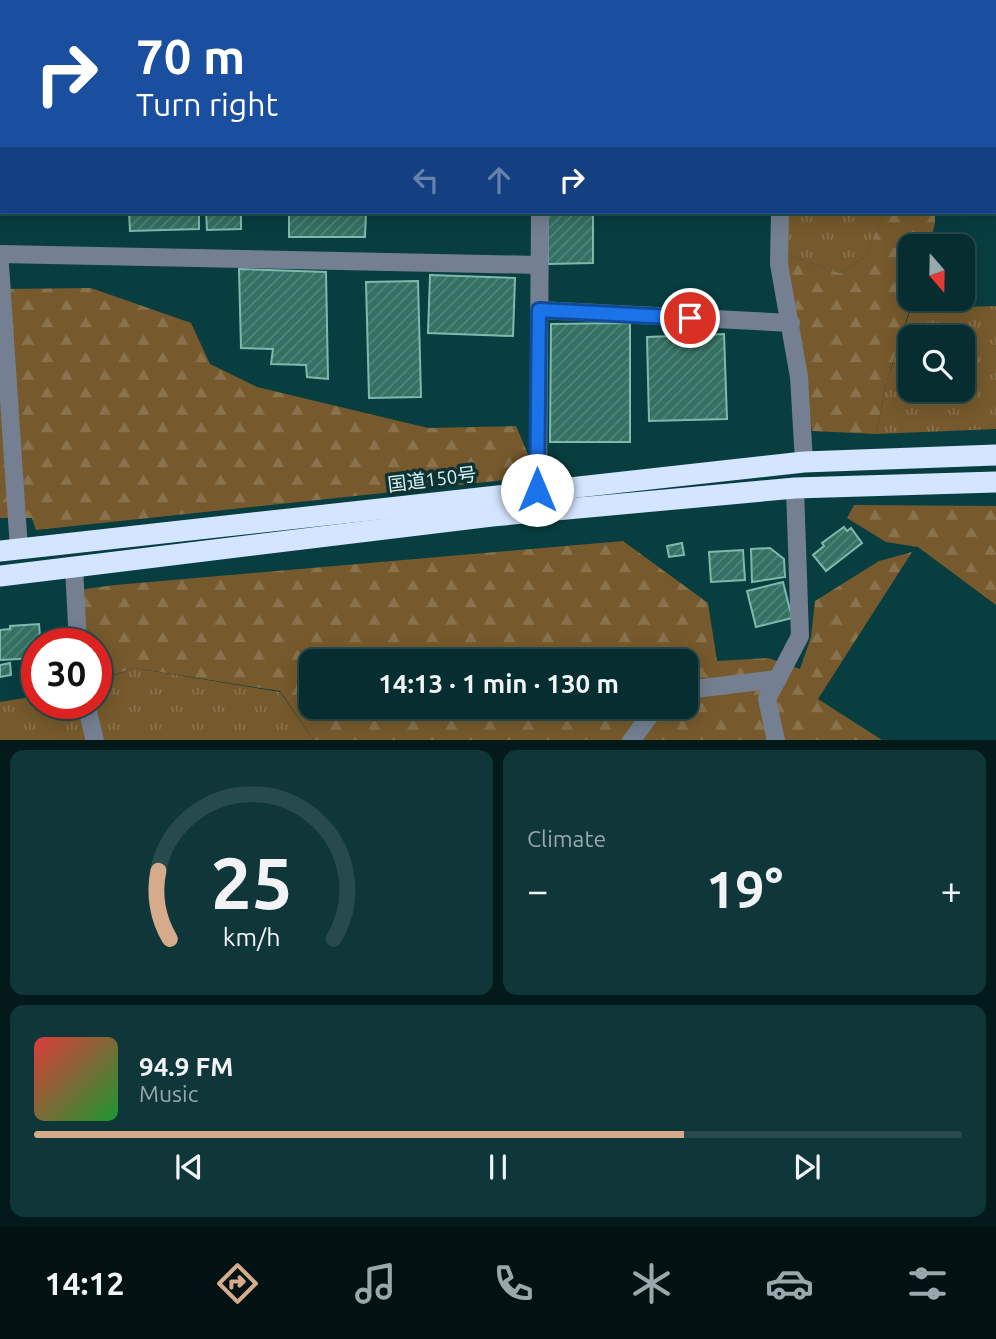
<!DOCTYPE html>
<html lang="en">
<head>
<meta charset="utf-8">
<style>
	:root { --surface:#062e30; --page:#0f3638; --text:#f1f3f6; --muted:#98a8ab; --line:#274a4c; --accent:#d6ab8b }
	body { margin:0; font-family:Ubuntu,"Noto Sans JP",sans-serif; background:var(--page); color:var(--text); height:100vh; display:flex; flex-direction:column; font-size:26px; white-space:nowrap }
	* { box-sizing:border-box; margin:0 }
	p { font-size:23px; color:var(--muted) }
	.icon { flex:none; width:38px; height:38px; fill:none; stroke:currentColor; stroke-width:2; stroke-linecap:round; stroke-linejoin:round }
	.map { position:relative; height:740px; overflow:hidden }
	.side { display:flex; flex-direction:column; gap:10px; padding:10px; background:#03191a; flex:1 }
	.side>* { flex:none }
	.banner { position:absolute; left:0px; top:0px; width:998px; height:214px; box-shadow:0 4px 18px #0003,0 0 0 2px var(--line); background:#1a4fa0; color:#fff; overflow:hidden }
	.needle { width:46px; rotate:160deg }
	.controls { position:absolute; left:898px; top:234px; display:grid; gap:14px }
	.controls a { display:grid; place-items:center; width:77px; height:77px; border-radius:14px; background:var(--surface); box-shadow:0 4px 18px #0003,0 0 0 2px var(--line); font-size:35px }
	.speed { position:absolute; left:21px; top:628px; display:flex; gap:14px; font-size:35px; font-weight:700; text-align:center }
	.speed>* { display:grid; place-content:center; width:91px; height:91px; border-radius:50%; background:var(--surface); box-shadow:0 4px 18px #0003,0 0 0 2px var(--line); line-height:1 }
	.speed .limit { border:10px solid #d22; background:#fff; color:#111 }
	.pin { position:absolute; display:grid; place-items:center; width:60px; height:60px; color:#fff; margin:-30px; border:4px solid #fff; border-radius:50%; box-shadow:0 2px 7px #0007 }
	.me { position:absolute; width:77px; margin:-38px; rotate:0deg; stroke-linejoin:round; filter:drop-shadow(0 0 5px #0008) }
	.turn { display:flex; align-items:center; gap:24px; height:147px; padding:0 21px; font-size:32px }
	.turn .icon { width:91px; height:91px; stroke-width:2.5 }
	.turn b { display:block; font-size:49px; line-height:60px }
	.lanes { display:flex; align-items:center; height:66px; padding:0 21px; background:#0003; justify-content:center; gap:35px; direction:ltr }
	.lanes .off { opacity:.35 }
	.big { font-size:52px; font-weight:700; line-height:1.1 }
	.side .card { flex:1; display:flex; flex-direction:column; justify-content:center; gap:10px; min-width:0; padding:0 24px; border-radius:14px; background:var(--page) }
	.side .dial { align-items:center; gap:0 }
	.dial svg { height:182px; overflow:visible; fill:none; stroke:var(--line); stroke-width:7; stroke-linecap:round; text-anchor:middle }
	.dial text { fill:var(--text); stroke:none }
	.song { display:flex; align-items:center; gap:21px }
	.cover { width:84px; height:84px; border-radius:10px; background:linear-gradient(135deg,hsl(0 70% 55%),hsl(130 70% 35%)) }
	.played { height:7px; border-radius:4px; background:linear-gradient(90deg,var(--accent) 70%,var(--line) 70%) }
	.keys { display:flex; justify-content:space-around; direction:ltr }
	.heat { display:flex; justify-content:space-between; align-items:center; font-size:38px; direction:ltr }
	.side .tiles { flex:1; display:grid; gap:10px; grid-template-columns:1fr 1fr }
	.card:last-child { grid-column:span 2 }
	.trip { position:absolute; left:299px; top:649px; width:399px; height:70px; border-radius:14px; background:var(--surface); box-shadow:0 4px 18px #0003,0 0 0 2px var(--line); font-weight:700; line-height:70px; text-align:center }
	.menu { display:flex; height:112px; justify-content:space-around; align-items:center; background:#021213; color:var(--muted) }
	.menu .icon { width:49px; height:49px }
	.menu .active { color:var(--accent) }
	.menu b { font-size:32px; color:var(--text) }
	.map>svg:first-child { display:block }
	.grass { fill:url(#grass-tufts); fill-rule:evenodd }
	.forest { fill:url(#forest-firs); fill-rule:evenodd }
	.building { fill:url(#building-hatch); stroke:#7ebaac; stroke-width:2 }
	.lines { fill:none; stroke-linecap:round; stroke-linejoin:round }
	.minor { stroke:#748091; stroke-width:18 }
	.highway { stroke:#d4e5ff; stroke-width:21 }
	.route-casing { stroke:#114b97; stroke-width:18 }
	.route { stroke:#1a73e8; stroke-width:12 }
	.labels { text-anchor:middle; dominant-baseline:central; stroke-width:7; stroke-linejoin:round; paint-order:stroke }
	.street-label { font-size:19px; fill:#d6f5f6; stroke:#0f3233 }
</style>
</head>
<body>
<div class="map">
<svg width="996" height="741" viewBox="0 0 996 741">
	<defs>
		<pattern id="grass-tufts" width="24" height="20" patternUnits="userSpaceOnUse" patternTransform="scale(1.75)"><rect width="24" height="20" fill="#765a2d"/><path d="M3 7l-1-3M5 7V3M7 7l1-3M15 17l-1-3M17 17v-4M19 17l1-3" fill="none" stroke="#89724c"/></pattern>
		<pattern id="forest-firs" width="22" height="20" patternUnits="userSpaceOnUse" patternTransform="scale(1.75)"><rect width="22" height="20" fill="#765a2d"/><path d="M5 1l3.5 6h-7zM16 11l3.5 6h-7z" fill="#89724c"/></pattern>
		<pattern id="building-hatch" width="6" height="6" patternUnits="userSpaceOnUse" patternTransform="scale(1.75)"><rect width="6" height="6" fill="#347063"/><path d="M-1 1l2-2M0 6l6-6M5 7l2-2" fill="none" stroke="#51857a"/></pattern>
	</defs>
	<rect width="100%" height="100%" fill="#083e40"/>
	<g class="grass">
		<polygon points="781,212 884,212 866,256 840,273 779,252"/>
		<path d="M914 299H931L936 308 996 306V429L876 434 886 384ZM910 338H962V390H910Z"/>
		<polygon points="134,668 280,692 314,740 0,740 0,702 37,696 37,704 96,704 96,682"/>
	</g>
	<g class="forest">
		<polygon points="884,212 935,212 935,223 929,247 910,247 910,299 913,299 886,384 876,434 812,431 779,252 840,273 866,256"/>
		<polygon points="91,288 191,323 210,364 257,387 428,428 516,426 531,461 524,478 36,530 32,518 0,518 0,289"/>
		<polygon points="854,505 996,506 996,605 918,547 886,542 847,518"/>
		<path d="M623 541 708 603 717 661 768 658 800 669 811 637 815 601 879 561 912 552 818 699 882 740H314L280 691 134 668 96 681V644H81L80 594 85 589 115 585ZM312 662H686V707H312Z"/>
	</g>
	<g class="building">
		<polygon points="129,212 199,212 199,229 130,231"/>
		<polygon points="206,212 241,212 241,229 207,230"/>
		<polygon points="289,212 366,212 365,237 289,237"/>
		<polygon points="548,212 593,212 593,263 548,264"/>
		<polygon points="239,269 326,272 328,379 307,377 306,365 271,364 273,349 241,348"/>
		<polygon points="430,275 515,278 513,336 428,333"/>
		<polygon points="418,281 421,397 369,398 366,282"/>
		<polygon points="630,323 630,442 550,442 551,324"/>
		<polygon points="724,334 727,419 649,421 647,337"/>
		<polygon points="844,527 847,531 851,528 862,543 826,571 813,555 824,546 822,543"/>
		<polygon points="682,543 684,555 669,557 667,546"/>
		<polygon points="770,548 784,559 785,577 752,582 751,549"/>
		<polygon points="743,550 745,580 711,582 709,552"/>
		<polygon points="783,582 792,618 756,627 747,591"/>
		<polygon points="39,624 40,636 47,635 48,644 37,644 37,658 0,660 0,630 10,629 10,626"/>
		<polygon points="10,663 11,675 0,677 0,665"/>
	</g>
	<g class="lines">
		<g class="minor">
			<polyline points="18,0 22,2"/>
			<polyline points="878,0 885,2"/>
			<polyline points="552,2 557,0"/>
			<polyline points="785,2 785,0"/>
			<polyline points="780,212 779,264 799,377 804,462"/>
			<polyline points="0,254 539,265"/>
			<polyline points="0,265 19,549"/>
			<polyline points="539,310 791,323"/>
			<polyline points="538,490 540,212"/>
			<polyline points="74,567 78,644"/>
			<polyline points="686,690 778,679"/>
			<polyline points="86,704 95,741"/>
			<polyline points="631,741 656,707"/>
			<polyline points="776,741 767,699 800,636 795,488"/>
		</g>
		<g class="highway">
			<polyline points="0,551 804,462 996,455"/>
			<polyline points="0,576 492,516 795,488 996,482"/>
		</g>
	</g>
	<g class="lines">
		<g class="route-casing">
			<polyline id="route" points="537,490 539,310 690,318"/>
		</g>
		<use href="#route" class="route"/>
	</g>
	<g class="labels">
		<g class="street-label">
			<text transform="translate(432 479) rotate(-7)">国道150号</text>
		</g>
	</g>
</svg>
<div class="controls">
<a><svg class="needle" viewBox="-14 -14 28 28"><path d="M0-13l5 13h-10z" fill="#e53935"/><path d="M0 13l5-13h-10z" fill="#98a8ab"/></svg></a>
<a><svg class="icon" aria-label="search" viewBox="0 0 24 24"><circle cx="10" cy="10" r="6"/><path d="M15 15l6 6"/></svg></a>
</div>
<div class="speed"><div class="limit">30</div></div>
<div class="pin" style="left:690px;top:318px;background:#d93025"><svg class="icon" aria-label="arrive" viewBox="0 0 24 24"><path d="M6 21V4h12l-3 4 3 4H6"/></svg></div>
<svg class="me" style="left:537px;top:490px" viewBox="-20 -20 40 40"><circle r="19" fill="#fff"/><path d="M0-13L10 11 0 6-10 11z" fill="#1a73e8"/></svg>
<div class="trip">14:13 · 1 min · 130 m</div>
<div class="banner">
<div class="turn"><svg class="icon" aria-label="right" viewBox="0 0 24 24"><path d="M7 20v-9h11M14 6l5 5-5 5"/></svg><div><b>70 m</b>Turn right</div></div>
<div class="lanes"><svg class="icon off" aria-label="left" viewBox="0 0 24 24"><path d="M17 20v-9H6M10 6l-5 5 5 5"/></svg><svg class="icon off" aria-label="ahead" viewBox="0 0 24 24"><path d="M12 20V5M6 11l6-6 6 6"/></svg><svg class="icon" aria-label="right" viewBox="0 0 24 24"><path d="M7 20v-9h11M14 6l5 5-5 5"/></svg></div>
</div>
</div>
<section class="side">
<div class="tiles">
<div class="card dial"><svg viewBox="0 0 100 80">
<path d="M14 69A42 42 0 1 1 86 69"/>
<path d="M14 69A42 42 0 0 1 9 39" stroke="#d6ab8b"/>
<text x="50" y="56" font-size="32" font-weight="700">25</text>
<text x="50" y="72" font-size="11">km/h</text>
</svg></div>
<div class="card"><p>Climate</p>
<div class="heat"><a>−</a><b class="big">19°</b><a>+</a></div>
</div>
<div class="card">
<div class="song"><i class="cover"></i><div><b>94.9 FM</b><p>Music</p></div></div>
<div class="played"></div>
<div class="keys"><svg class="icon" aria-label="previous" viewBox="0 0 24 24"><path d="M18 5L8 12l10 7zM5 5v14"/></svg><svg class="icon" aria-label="pause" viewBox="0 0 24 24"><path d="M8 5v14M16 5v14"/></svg><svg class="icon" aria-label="next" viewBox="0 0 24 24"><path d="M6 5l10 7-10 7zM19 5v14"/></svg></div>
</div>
</div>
</section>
<nav class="menu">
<b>14:12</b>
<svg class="icon active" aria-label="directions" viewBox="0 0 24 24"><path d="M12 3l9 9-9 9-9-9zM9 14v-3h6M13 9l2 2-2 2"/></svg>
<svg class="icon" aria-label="music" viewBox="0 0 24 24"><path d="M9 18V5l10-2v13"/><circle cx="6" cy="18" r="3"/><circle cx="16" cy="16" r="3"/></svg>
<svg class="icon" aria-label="phone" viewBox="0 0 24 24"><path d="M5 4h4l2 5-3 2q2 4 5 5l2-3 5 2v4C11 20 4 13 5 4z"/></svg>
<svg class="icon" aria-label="climate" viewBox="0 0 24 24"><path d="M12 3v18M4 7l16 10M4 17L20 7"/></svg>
<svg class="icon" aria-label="car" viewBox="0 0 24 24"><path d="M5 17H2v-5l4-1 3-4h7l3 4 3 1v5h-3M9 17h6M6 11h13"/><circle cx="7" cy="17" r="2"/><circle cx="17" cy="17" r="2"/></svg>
<svg class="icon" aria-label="filters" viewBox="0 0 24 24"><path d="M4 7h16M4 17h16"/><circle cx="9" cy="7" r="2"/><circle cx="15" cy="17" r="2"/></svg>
</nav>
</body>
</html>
